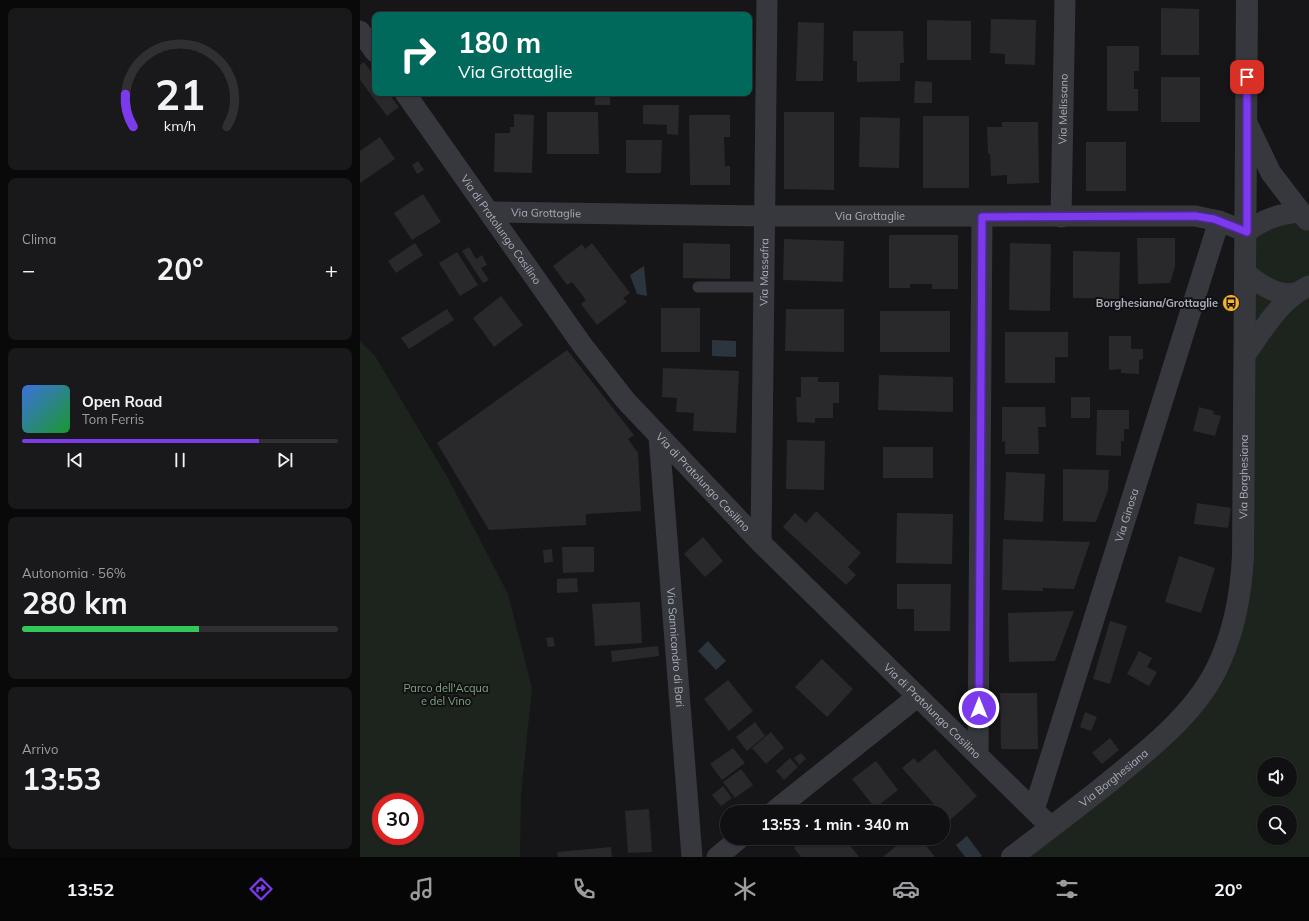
<!DOCTYPE html>
<html lang="it">
<head>
<meta charset="utf-8">
<style>
	:root { --surface:#101012; --page:#19191b; --text:#f1f3f6; --muted:#9c9d9f; --line:#303032; --accent:#7c3aed }
	body { margin:0; font-family:Mulish,sans-serif; background:var(--page); color:var(--text); height:100vh; display:flex; flex-direction:column; font-size:15px; white-space:nowrap }
	* { box-sizing:border-box; margin:0 }
	p { font-size:13px; color:var(--muted) }
	.icon { flex:none; width:22px; height:22px; fill:none; stroke:currentColor; stroke-width:2; stroke-linecap:round; stroke-linejoin:round }
	.map { position:relative; flex:1; overflow:hidden }
	.panel { display:flex; flex-direction:column; gap:8px; padding:8px; background:#09090a; width:360px }
	.panel>* { flex:none }
	.hud { position:absolute; left:12px; top:12px; width:380px; height:84px; border-radius:8px; box-shadow:0 1px 3px #0004,0 0 0 1px var(--line); background:#00695c; color:#fff; overflow:hidden }
	.fabs { position:absolute; left:897px; top:757px; display:grid; gap:8px }
	.fabs a { display:grid; place-items:center; width:40px; height:40px; border-radius:50%; background:var(--surface); box-shadow:0 1px 3px #0004,0 0 0 1px var(--line); font-size:20px }
	.speed { position:absolute; left:12px; top:793px; display:flex; gap:8px; font-size:20px; font-weight:700; text-align:center }
	.speed>* { display:grid; place-content:center; width:52px; height:52px; border-radius:50%; background:var(--surface); box-shadow:0 1px 3px #0004,0 0 0 1px var(--line); line-height:1 }
	.speed .limit { border:6px solid #d22; background:#fff; color:#111 }
	.pin { position:absolute; display:grid; place-items:center; width:34px; height:34px; color:#fff; margin:-17px; border-radius:8px; box-shadow:0 2px 6px #0006 }
	.me { position:absolute; width:44px; margin:-22px; rotate:0deg; stroke-linejoin:round; filter:drop-shadow(0 0 3px #0008) }
	.turn { display:flex; align-items:center; gap:14px; height:84px; padding:0 20px; font-size:18px }
	.turn .icon { width:52px; height:52px; stroke-width:2.5 }
	.turn b { display:block; font-size:28px; line-height:34px }
	.big { font-size:30px; font-weight:700; line-height:1.1 }
	.panel .tile { flex:1; display:flex; flex-direction:column; justify-content:center; gap:6px; min-width:0; padding:0 14px; border-radius:8px; background:var(--page) }
	.panel .dial { align-items:center; gap:0 }
	.dial svg { height:104px; overflow:visible; fill:none; stroke:var(--line); stroke-width:7; stroke-linecap:round; text-anchor:middle }
	.dial text { fill:var(--text); stroke:none }
	.song { display:flex; align-items:center; gap:12px }
	.cover { width:48px; height:48px; border-radius:6px; background:linear-gradient(135deg,hsl(220 70% 55%),hsl(130 70% 35%)) }
	.played { height:4px; border-radius:2px; background:linear-gradient(90deg,var(--accent) 75%,var(--line) 75%) }
	.keys { display:flex; justify-content:space-around; direction:ltr }
	.heat { display:flex; justify-content:space-between; align-items:center; font-size:22px; direction:ltr }
	.charge { height:6px; border-radius:3px; background:linear-gradient(90deg,#34c759 56%,var(--line) 0) }
	.trip { position:absolute; left:360px; top:805px; width:230px; height:40px; border-radius:20px; background:var(--surface); box-shadow:0 1px 3px #0004,0 0 0 1px var(--line); font-weight:700; line-height:40px; text-align:center }
	.dock { display:flex; height:64px; justify-content:space-around; align-items:center; background:#060607; color:var(--muted) }
	.dock .icon { width:28px; height:28px }
	.dock .current { color:var(--accent) }
	.dock b { font-size:18px; color:var(--text) }
	main { display:flex; flex:1; min-height:0 }
	.map>svg:first-child { display:block }
	.green { fill:#1c241d; fill-rule:evenodd }
	.water { fill:#2c353d }
	.building { fill:#29292c }
	.lines { fill:none; stroke-linecap:round; stroke-linejoin:round }
	.service { stroke:#37383e; stroke-width:11 }
	.minor { stroke:#37383e; stroke-width:21 }
	.tertiary { stroke:#37383e; stroke-width:22 }
	.route-casing { stroke:#51269a; stroke-width:10 }
	.route { stroke:#7c3aed; stroke-width:7 }
	.labels { text-anchor:middle; dominant-baseline:central; stroke-width:4; stroke-linejoin:round; paint-order:stroke }
	.street-label { font-size:11px; fill:#a8adb9; stroke:#111113 }
	.poi-label { font-size:11px; font-weight:bold; fill:#a8adb9; stroke:#111113; text-anchor:end }
	.park-label { font-size:11px; fill:#7ea580; stroke:#111113 }
</style>
</head>
<body>
<main>
<section class="panel">
<div class="tile dial"><svg viewBox="0 0 100 80">
<path d="M14 69A42 42 0 1 1 86 69"/>
<path d="M14 69A42 42 0 0 1 8 44" stroke="#7c3aed"/>
<text x="50" y="56" font-size="32" font-weight="700">21</text>
<text x="50" y="72" font-size="11">km/h</text>
</svg></div>
<div class="tile"><p>Clima</p>
<div class="heat"><a>−</a><b class="big">20°</b><a>+</a></div>
</div>
<div class="tile">
<div class="song"><i class="cover"></i><div><b>Open Road</b><p>Tom Ferris</p></div></div>
<div class="played"></div>
<div class="keys"><svg class="icon" aria-label="previous" viewBox="0 0 24 24"><path d="M18 5L8 12l10 7zM5 5v14"/></svg><svg class="icon" aria-label="pause" viewBox="0 0 24 24"><path d="M8 5v14M16 5v14"/></svg><svg class="icon" aria-label="next" viewBox="0 0 24 24"><path d="M6 5l10 7-10 7zM19 5v14"/></svg></div>
</div>
<div class="tile"><p>Autonomia · 56%</p><b class="big">280 km</b><div class="charge"></div></div>
<div class="tile"><p>Arrivo</p><b class="big">13:53</b></div>
</section>
<div class="map">
<svg width="949" height="857" viewBox="0 0 949 857">
	<rect width="100%" height="100%" fill="#161618"/>
	<g class="green">
		<path d="M946 219 949 220V857H652L807 732 873 627 887 232ZM904 764H930V790H904ZM904 812H930V838H904Z"/>
		<path d="M0 341 15 356 89 480 148 594 172 688 161 795 160 857H0ZM21 802H55V836H21Z"/>
	</g>
	<g class="water">
		<polygon points="284,266 287,296 277,294 270,275"/>
		<polygon points="352,340 376,341 376,357 352,356"/>
		<polygon points="348,641 366,661 356,670 338,651"/>
		<polygon points="607,836 622,856 620,857 605,857 596,845"/>
	</g>
	<g class="building">
		<polygon points="801,8 839,9 839,55 801,55"/>
		<polygon points="631,19 676,20 675,65 645,64 645,54 630,53"/>
		<polygon points="567,20 611,21 611,60 567,60"/>
		<polygon points="438,22 464,23 463,81 436,81"/>
		<polygon points="493,31 543,31 544,63 540,63 540,81 497,82 497,61 493,61"/>
		<polygon points="747,46 779,46 779,71 774,71 774,89 778,89 778,111 747,111"/>
		<polygon points="4,62 15,77 15,93 28,93 39,107 27,116 0,80 0,65"/>
		<rect x="801" y="77" width="39" height="45"/>
		<polygon points="555,81 572,82 572,103 554,103"/>
		<rect x="235" y="93" width="15" height="12"/>
		<polygon points="283,105 319,105 318,135 307,134 307,125 283,124"/>
		<polygon points="187,112 238,112 239,154 187,154"/>
		<polygon points="424,112 474,112 474,190 424,189"/>
		<polygon points="154,114 174,115 172,173 134,172 135,133 150,133 150,127 154,127"/>
		<polygon points="329,115 370,115 370,137 364,137 365,166 370,166 370,185 330,185"/>
		<rect x="563" y="116" width="46" height="72"/>
		<polygon points="500,117 540,118 539,168 499,167"/>
		<polygon points="642,122 678,122 679,183 647,184 647,175 631,176 630,154 628,154 627,127 642,127"/>
		<polygon points="20,137 35,159 0,183 0,151"/>
		<polygon points="266,140 302,140 301,173 266,173"/>
		<rect x="726" y="142" width="40" height="49"/>
		<polygon points="58,161 64,170 57,174 52,165"/>
		<polygon points="63,194 81,222 52,240 34,213"/>
		<polygon points="529,235 598,235 598,289 572,289 572,284 550,284 550,288 529,288"/>
		<polygon points="777,238 815,238 815,267 810,283 778,284"/>
		<polygon points="424,239 484,241 483,282 423,280"/>
		<polygon points="55,243 63,255 36,273 28,261"/>
		<polygon points="232,243 270,293 263,298 267,302 237,325 221,304 226,300 212,282 207,285 193,266 222,244 225,249"/>
		<polygon points="323,243 370,244 370,279 323,278"/>
		<polygon points="650,243 691,244 690,311 649,310"/>
		<polygon points="109,247 116,259 122,255 127,265 121,268 129,280 123,283 102,251"/>
		<polygon points="713,251 760,252 759,299 713,298"/>
		<polygon points="97,252 118,285 100,296 79,263"/>
		<polygon points="141,296 163,325 134,347 113,318"/>
		<rect x="301" y="308" width="39" height="44"/>
		<polygon points="87,309 94,320 49,349 41,338"/>
		<polygon points="426,309 484,309 484,352 425,351"/>
		<rect x="520" y="311" width="70" height="41"/>
		<polygon points="645,332 708,332 708,357 695,357 695,383 645,383"/>
		<polygon points="749,336 771,336 771,349 783,349 783,359 779,360 779,374 761,373 761,369 749,370"/>
		<polygon points="207,350 274,435 268,439 278,453 281,511 226,514 226,525 129,530 77,443"/>
		<polygon points="303,368 379,371 376,433 333,431 334,413 316,412 317,398 302,397"/>
		<polygon points="519,375 593,377 593,412 518,410"/>
		<polygon points="441,377 458,377 458,382 479,382 479,403 473,403 473,418 455,418 455,423 437,422 436,397 441,397"/>
		<rect x="711" y="397" width="19" height="21"/>
		<polygon points="642,407 685,407 686,427 678,427 679,454 645,454 645,441 642,442"/>
		<polygon points="839,407 854,411 853,414 861,416 855,436 833,431"/>
		<polygon points="737,410 769,410 769,429 764,429 764,441 761,441 761,456 736,455"/>
		<polygon points="427,440 465,441 464,490 426,489"/>
		<rect x="523" y="447" width="50" height="31"/>
		<polygon points="703,469 749,470 748,490 736,522 703,521"/>
		<polygon points="646,472 685,474 683,522 644,520"/>
		<polygon points="837,503 871,508 868,528 834,524"/>
		<polygon points="456,511 501,553 488,567 496,575 486,585 423,527 435,513 446,523"/>
		<polygon points="537,513 593,514 592,564 536,563"/>
		<polygon points="343,537 363,561 345,577 324,554"/>
		<polygon points="643,539 730,542 714,589 683,588 683,591 642,590"/>
		<polygon points="202,547 234,547 234,572 203,573"/>
		<polygon points="192,549 193,562 184,563 183,550"/>
		<polygon points="819,556 855,568 841,613 805,602"/>
		<polygon points="217,578 218,592 197,593 197,579"/>
		<polygon points="537,584 591,584 590,631 554,631 554,609 537,609"/>
		<polygon points="280,602 282,643 235,646 232,604"/>
		<polygon points="714,611 695,661 649,662 648,613"/>
		<polygon points="750,621 767,626 750,684 733,679"/>
		<polygon points="193,637 195,646 188,647 186,638"/>
		<polygon points="298,646 299,656 252,662 251,651"/>
		<polygon points="779,651 792,658 787,667 797,672 789,686 767,674"/>
		<polygon points="462,659 493,689 467,717 435,687"/>
		<polygon points="368,680 393,711 369,731 344,699"/>
		<polygon points="640,693 677,693 678,749 641,749"/>
		<polygon points="725,712 737,717 731,731 720,727"/>
		<polygon points="395,722 405,736 387,751 376,737"/>
		<polygon points="411,732 424,748 406,764 392,748"/>
		<polygon points="750,738 759,750 742,764 732,753"/>
		<polygon points="373,748 385,763 362,780 350,764"/>
		<polygon points="575,749 617,796 589,821 583,815 583,812 581,812 542,768 554,758 558,763"/>
		<polygon points="441,753 446,759 439,765 434,758"/>
		<polygon points="430,758 438,767 424,780 416,771"/>
		<polygon points="516,761 538,790 515,808 492,779"/>
		<polygon points="381,769 393,785 375,798 363,782"/>
		<polygon points="363,786 372,798 361,806 352,795"/>
		<polygon points="289,809 292,852 268,853 265,811"/>
		<polygon points="446,838 484,838 499,857 441,857 434,848"/>
		<polygon points="546,838 560,838 575,857 525,857 524,856"/>
		<polygon points="251,847 252,857 198,857 197,852"/>
	</g>
	<g class="lines">
		<polyline class="service" points="338,287 404,287"/>
		<g class="minor">
			<polyline points="0,31 15,52"/>
			<path id="s1" d="M45 93 223 346 266 401 401 543 691 827"/>
			<polyline points="887,123 911,173 947,220"/>
			<path id="s2" d="M130 212 405 216H835L859 221 887 232C903 219 919 214 940 212"/>
			<path id="s3" d="M701 217 705 0"/>
			<path d="M886 273C899 284 918 297 935 293"/>
			<path d="M885 355C904 329 919 300 949 286"/>
			<path id="s4" d="M299 437 332 857"/>
			<path id="s5" d="M401 543 407 0"/>
			<polyline points="618,755 622,217"/>
			<path id="s6" d="M674 810 859 221"/>
			<polyline points="413,812 557,697"/>
			<polyline points="357,857 380,838"/>
		</g>
		<path class="tertiary" id="s7" d="M652 857C681 835 710 813 739 790 780 757 832 718 856 670 874 634 881 595 883 556L887 0"/>
	</g>
	<g class="lines">
		<g class="route-casing">
			<polyline id="route" points="619,708 622,217 835,216 854,219 887,232 887,77"/>
		</g>
		<use href="#route" class="route"/>
	</g>
	<defs>
		<g id="bus-disc" transform="scale(0.9)"><circle r="9.5" fill="#f8b32e" stroke="#111113"/><path d="M-5-6H5V4H4V6H2V4H-2V6H-4V4H-5ZM-3.5-4V0h7V-4ZM-3.5 1.2v1.5H-2V1.2ZM2 1.2v1.5H3.5V1.2Z" fill="#111"/></g>
	</defs>
	<g fill-rule="evenodd">
		<use href="#bus-disc" x="871" y="303"/>
	</g>
	<g class="labels">
		<g class="street-label">
			<text stroke="none"><textPath href="#s3" startOffset="108">Via Melissano</textPath></text>
			<text stroke="none"><textPath href="#s2" startOffset="56">Via Grottaglie</textPath></text>
			<text stroke="none"><textPath href="#s2" startOffset="380">Via Grottaglie</textPath></text>
			<text stroke="none"><textPath href="#s1" startOffset="167">Via di Pratolungo Casilino</textPath></text>
			<text stroke="none"><textPath href="#s5" startOffset="271">Via Massafra</textPath></text>
			<text stroke="none"><textPath href="#s7" startOffset="476">Via Borghesiana</textPath></text>
			<text stroke="none"><textPath href="#s1" startOffset="491">Via di Pratolungo Casilino</textPath></text>
			<text stroke="none"><textPath href="#s6" startOffset="309">Via Ginosa</textPath></text>
			<text stroke="none"><textPath href="#s4" startOffset="211">Via Sannicandro di Bari</textPath></text>
			<text stroke="none"><textPath href="#s1" startOffset="815">Via di Pratolungo Casilino</textPath></text>
			<text stroke="none"><textPath href="#s7" startOffset="129">Via Borghesiana</textPath></text>
		</g>
		<g class="poi-label">
			<text x="858" y="303">Borghesiana/Grottaglie</text>
		</g>
		<g class="park-label">
			<text x="86" y="688">Parco dell'Acqua<tspan x="86" dy="13">e del Vino</tspan></text>
		</g>
	</g>
</svg>
<div class="fabs">
<a><svg class="icon" aria-label="sound" viewBox="0 0 24 24"><path d="M4 9h4l5-4v14l-5-4H4zM17 9q2 3 0 6"/></svg></a>
<a><svg class="icon" aria-label="search" viewBox="0 0 24 24"><circle cx="10" cy="10" r="6"/><path d="M15 15l6 6"/></svg></a>
</div>
<div class="speed"><div class="limit">30</div></div>
<div class="pin" style="left:887px;top:77px;background:#d93025"><svg class="icon" aria-label="arrive" viewBox="0 0 24 24"><path d="M6 21V4h12l-3 4 3 4H6"/></svg></div>
<svg class="me" style="left:619px;top:708px" viewBox="-20 -20 40 40"><circle r="17" fill="#7c3aed" stroke="#fff" stroke-width="3"/><path d="M0-11L8 9 0 5-8 9z" fill="#fff"/></svg>
<div class="trip">13:53 · 1 min · 340 m</div>
<div class="hud">
<div class="turn"><svg class="icon" aria-label="right" viewBox="0 0 24 24"><path d="M7 20v-9h11M14 6l5 5-5 5"/></svg><div><b>180 m</b>Via Grottaglie</div></div>
</div>
</div>
</main>
<nav class="dock">
<b>13:52</b>
<svg class="icon current" aria-label="directions" viewBox="0 0 24 24"><path d="M12 3l9 9-9 9-9-9zM9 14v-3h6M13 9l2 2-2 2"/></svg>
<svg class="icon" aria-label="music" viewBox="0 0 24 24"><path d="M9 18V5l10-2v13"/><circle cx="6" cy="18" r="3"/><circle cx="16" cy="16" r="3"/></svg>
<svg class="icon" aria-label="phone" viewBox="0 0 24 24"><path d="M5 4h4l2 5-3 2q2 4 5 5l2-3 5 2v4C11 20 4 13 5 4z"/></svg>
<svg class="icon" aria-label="climate" viewBox="0 0 24 24"><path d="M12 3v18M4 7l16 10M4 17L20 7"/></svg>
<svg class="icon" aria-label="car" viewBox="0 0 24 24"><path d="M5 17H2v-5l4-1 3-4h7l3 4 3 1v5h-3M9 17h6M6 11h13"/><circle cx="7" cy="17" r="2"/><circle cx="17" cy="17" r="2"/></svg>
<svg class="icon" aria-label="filters" viewBox="0 0 24 24"><path d="M4 7h16M4 17h16"/><circle cx="9" cy="7" r="2"/><circle cx="15" cy="17" r="2"/></svg>
<b>20°</b>
</nav>
</body>
</html>
